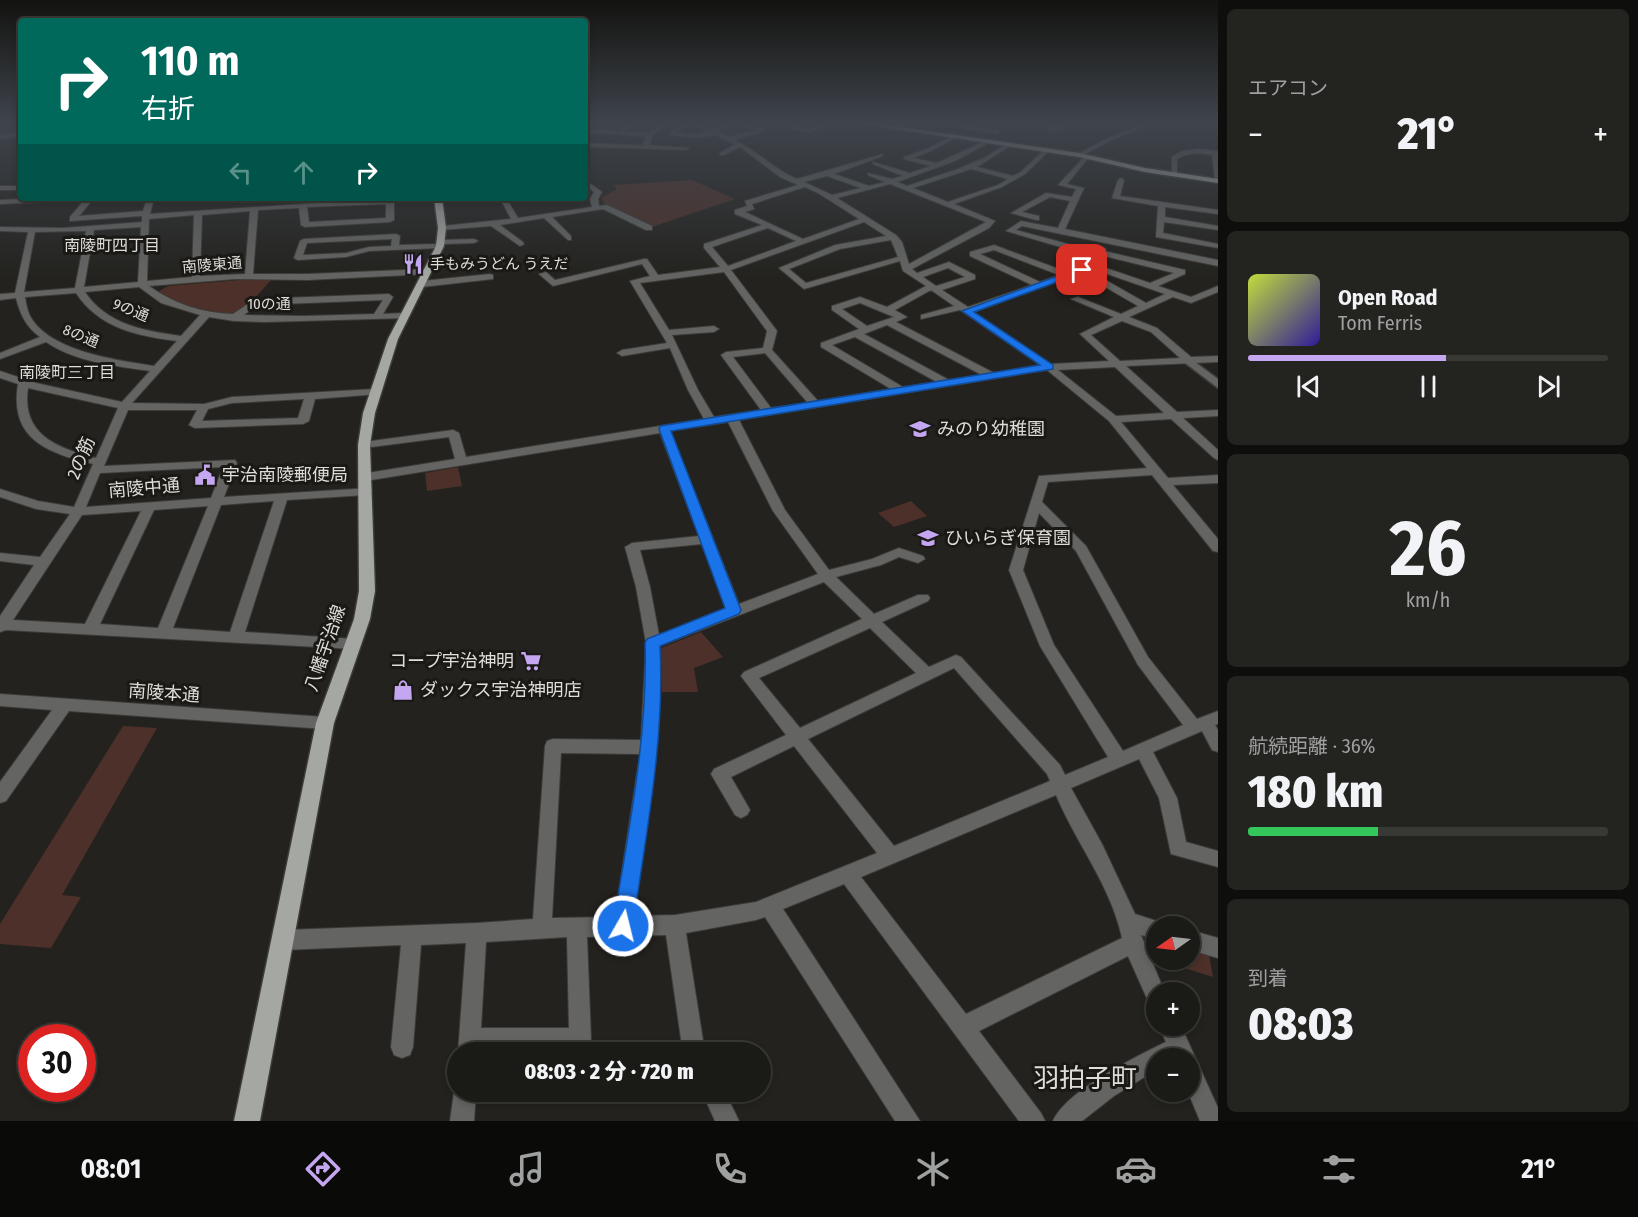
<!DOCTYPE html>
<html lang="ja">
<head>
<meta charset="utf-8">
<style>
	:root { --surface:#1a1a16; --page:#23231f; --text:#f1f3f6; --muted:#9fa1a1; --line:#383835; --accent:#c5a7f1 }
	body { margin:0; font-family:"Fira Sans Condensed","Noto Sans JP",sans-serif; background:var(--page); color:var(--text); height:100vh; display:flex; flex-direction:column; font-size:22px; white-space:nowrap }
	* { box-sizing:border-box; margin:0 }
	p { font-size:20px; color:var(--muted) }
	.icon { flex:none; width:33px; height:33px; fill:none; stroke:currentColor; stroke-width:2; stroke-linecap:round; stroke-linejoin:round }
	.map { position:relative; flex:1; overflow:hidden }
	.panel { display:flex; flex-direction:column; gap:9px; padding:9px; background:#0e0e0c; width:420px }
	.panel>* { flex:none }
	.top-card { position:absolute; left:18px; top:18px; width:570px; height:183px; border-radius:6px; box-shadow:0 3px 9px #0003,0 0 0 2px var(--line); background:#00695c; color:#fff; overflow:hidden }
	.needle { width:39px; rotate:256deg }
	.fabs { position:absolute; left:1146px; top:916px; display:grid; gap:12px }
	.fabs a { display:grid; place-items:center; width:54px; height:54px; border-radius:50%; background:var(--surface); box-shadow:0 3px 9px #0003,0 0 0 2px var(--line); font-size:30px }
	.speed { position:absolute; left:18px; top:1024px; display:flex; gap:12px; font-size:30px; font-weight:700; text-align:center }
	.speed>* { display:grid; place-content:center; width:78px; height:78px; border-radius:50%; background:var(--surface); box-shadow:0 3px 9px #0003,0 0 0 2px var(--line); line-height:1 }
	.speed .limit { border:9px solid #d22; background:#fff; color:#111 }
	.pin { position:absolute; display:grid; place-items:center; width:51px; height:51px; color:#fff; margin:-26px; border-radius:12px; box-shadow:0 3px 9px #0006 }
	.me { position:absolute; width:66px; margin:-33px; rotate:8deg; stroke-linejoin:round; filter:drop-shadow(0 0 4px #0008) }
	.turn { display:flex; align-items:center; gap:21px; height:126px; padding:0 24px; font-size:27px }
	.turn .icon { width:78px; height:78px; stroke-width:2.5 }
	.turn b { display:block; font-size:42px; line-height:51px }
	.lanes { display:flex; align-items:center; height:57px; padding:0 24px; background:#0003; justify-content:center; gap:30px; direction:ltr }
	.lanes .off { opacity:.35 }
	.big { font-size:45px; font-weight:800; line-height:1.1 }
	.panel .card { flex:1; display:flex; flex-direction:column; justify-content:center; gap:9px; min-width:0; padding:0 21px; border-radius:9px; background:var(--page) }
	.panel .dial { align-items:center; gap:0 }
	.dial b { font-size:78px; line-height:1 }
	.song { display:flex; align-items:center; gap:18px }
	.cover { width:72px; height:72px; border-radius:9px; background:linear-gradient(135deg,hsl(70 70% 55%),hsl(250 70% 35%)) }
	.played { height:6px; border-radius:3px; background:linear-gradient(90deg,var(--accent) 55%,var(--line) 55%) }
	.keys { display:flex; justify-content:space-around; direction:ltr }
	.heat { display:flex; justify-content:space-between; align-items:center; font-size:33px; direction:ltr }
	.charge { height:9px; border-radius:4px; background:linear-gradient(90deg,#34c759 36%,var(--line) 0) }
	.trip { position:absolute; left:447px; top:1042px; width:324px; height:60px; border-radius:30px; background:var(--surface); box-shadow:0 3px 9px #0003,0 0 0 2px var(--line); font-weight:800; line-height:60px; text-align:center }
	.menu { display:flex; height:96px; justify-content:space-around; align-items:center; background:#0a0a09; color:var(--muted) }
	.menu .icon { width:42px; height:42px }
	.menu .active { color:var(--accent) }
	.menu b { font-size:27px; color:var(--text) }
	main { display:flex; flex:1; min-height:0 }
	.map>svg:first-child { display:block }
	.green { fill:#4c3029 }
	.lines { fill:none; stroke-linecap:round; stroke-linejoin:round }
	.stream { stroke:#2b4937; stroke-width:2 }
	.minor-casing { stroke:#3d3c38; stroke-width:2 }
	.tertiary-casing { stroke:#3d3c38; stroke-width:3 }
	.primary-casing { stroke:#3d3c38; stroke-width:3 }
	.minor { fill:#646563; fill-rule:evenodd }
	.tertiary { fill:#646563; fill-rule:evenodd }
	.primary { fill:#a5a7a3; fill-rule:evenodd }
	.wall { fill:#45413e }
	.shaded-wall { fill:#302d2a }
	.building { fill:#55524f; stroke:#6a6764; stroke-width:1.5 }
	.route { fill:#1a73e8; stroke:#114b97; stroke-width:1.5 }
	.labels { text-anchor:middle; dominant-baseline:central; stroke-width:6; stroke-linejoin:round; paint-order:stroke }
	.far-poi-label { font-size:15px; fill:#deddda; stroke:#1a1915; text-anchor:start }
	.far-street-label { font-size:15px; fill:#deddda; stroke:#1a1915 }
	.far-neighbourhood-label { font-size:16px; fill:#deddda; stroke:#1a1915 }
	.poi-label { font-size:18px; fill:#deddda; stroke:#1a1915; text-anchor:start }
	.street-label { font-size:18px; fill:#deddda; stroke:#1a1915 }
	.near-quarter-label { font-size:26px; fill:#deddda; stroke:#1a1915 }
</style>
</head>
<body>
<main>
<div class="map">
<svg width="1218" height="1121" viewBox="0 0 1218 1121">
	<rect width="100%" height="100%" fill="#23221e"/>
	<g class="green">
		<polygon points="692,180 735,199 652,227 606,206 601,198 617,189 613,185"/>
		<path d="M252 279H272L253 300 234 314C211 316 175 303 156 293L168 286Z"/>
		<polygon points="458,467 462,486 427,491 425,473"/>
		<polygon points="911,501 927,516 894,527 878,513"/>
		<polygon points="701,632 723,657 694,668 698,692 662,692 661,648"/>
		<polygon points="123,726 157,728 62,895 81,897 51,948 0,944 0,924"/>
		<polygon points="1190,949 1209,955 1213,977 1158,960 1190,960"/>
	</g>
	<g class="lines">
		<polyline class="stream" points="0,129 21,126"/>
		<g class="minor-casing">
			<g id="minor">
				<polygon points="631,121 638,121 625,131 648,133 665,121 672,121 652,136 650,145 689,148 686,150 585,147 585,143 643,145 646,137 600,133 585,135 585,131 600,129 618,131"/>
				<path d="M686 121H696L712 129 737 121 765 129V131L734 140C757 150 774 170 797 179L883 154V156L834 174 869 186 885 182 868 175V173L892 179 903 176 873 164V162L910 173 931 166 904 159V157L927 149 955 134 957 137 931 151 913 158 937 163 987 140 992 141 955 161 897 182 907 186 958 169 984 158 1010 142 1012 145 977 167 1013 176 1021 172 1045 149H1049V151L1025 174 1002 187 954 204 995 221 989 228 912 269 917 273 949 262 975 275V279L942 290 968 307 1032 285 970 256V252L994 245 1067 272C1078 269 1084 265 1091 256L1006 231 1021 221 1058 228 1070 201 1050 197 1022 212 1039 216V220H1036L1011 213 1046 193 1072 197 1076 189 1058 185 1086 155 1089 157 1067 184 1084 188 1065 229 1218 260V266L1022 226 1016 230 1094 251 1102 247 1106 249 1104 251 1185 270V274L1158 286 1191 297 1218 286V292L1191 303 1173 297 1129 317 1157 328 1191 357 1218 356V362L1126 366 1177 412 1218 410V416L1183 418 1218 450V460L1214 458 1171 419 1121 422 1168 478 1218 475V483L1173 485 1218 539V552L1213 551 1152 475 1048 482 1042 502 1086 546 1148 657 1197 719 1218 711V724L1215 725 1218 730V752L1212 750 1202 731 1153 752 1177 798 1186 842 1218 851V867L1171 854 1159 798 1139 759 1071 788 1102 844 1135 914 1163 923 1165 927H1156V939L1141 935 1165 993H1156V1006L1149 1003 1128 956 979 1031 1041 1113 1045 1121H1019L844 884 783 909 920 1121H895L765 917 756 920 686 933 705 1053H683L666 935 587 937 591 1039 588 1047 580 1050H480V1053H458L466 943 421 945 413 1047 410 1055 402 1058 394 1055 391 1047 401 945 284 950 277 947 274 940 277 933 284 930 477 923 533 919 545 746 547 741 553 739 641 740 646 643 636 587 625 547 632 543 699 536 660 433 365 481 359 477 361 474 455 459 449 437 364 448 358 445 364 442 453 430 459 433 466 457 704 419 688 390 670 348 622 356 617 353 622 350 667 343 630 281 650 276 642 264 553 286 539 274 546 272 555 280 644 259H647L658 275 720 267 704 248V244L762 225 735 214V210L747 206 745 201 798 185 780 177 740 147 724 155H720V153L735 144 715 135 697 138 669 135V133ZM691 123 708 132H709L697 134 677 133ZM737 125 756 130 729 137 717 131ZM971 169 1008 179 998 185 948 202 913 188ZM827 176 861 188 832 195 804 182ZM890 184 986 222 909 264 902 242 896 235 837 198ZM805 187 818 193 859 219 803 239 745 212 754 209 752 204ZM864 222 886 236 835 245 779 268 804 289 900 261 903 271 926 286 887 307 860 297 832 306V310L859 329 821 343V347L891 389 818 401 772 350 777 331 731 270ZM768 228 796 241 728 266 712 247ZM891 240 898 257 806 283 789 269 840 249ZM994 250 1059 275 1040 282 980 254ZM1100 255 1174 273 1150 283 1094 264ZM948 268 965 277 936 286 923 277ZM1090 268 1165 294 1146 303 1088 270ZM724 272 767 331 763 348 726 352 721 355 761 410 714 417 698 390 672 335 714 332 719 329 714 326 669 330 640 283ZM1081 273 1138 306 1121 314 1078 297 1071 299 1114 317 1080 334 1109 361 1051 364 974 312ZM931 290 954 306 921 315V319L960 310 1040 365 994 373 896 322 907 317 895 310ZM860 303 894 317 867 326 842 309ZM1122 321 1151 332 1180 358 1120 361 1091 335ZM887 325 982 375 949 380 864 334ZM855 337 937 382 903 387 832 345ZM765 353 808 403 771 408 733 357ZM1115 367 1164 413 1116 416 1058 370ZM1047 370 1109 421 1147 468 1039 476 1009 570 1040 646 1108 757 1065 775 1060 765 961 657 956 655 929 667 882 622 928 601 930 598 928 595H918L874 614 836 577 881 565 899 557 918 563 925 559 923 556 899 548 872 559 829 570 785 510 739 420ZM728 422 773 511 818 574 739 604 670 431ZM1039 513 1076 551 1138 665 1183 725 1123 751 1054 645 1023 570ZM702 544 726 609 659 635 650 587 640 550ZM824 582 862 619 744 672 741 676 744 680 786 735 714 769 711 774 735 815 741 818 747 815 750 810 731 777 794 746 877 853 756 902 675 915 634 916 657 747 660 646ZM870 628 916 673 800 728 759 678ZM954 668 1047 774 1050 781 894 846 808 739ZM561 753 640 754 615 917 552 918ZM1056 795C1076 843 1111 886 1122 938L966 1014 861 877ZM567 937 569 1028H481L486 942Z"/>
				<polygon points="780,121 787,121 786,123 808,129 831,121 840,121 808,133 779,124"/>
				<polygon points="902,121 909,121 898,128 894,128 894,126"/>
				<polygon points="943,121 997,130 1000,132 997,134 941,124"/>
				<polygon points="1144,121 1150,121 1152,124 1112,140 1081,156 1076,155 1108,138 1146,123"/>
				<polygon points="1198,121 1218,124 1218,128 1199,122"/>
				<path d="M1199 149 1218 151V182L1215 180 1212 155C1199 153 1189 152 1177 159V175L1172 176V157L1182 151Z"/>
				<polygon points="1121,178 1124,180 1120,196 1218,210 1218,214 1165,207 1165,217 1218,226 1218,230 1164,222 1163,233 1218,244 1218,248 1156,237 1158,206 1112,198 1118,180"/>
				<polygon points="585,180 602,192 598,199 599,206 607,205 652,226 652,230 646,230 603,209 552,217 571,236 571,240 568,240 544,218 500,225 523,242 524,244 520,246 491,226 442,230 438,228 442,226 511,219 500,198 506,198 518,218 592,207 590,199 594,192 585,185"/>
				<rect x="0" y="186" width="21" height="4"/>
				<polygon points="46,198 49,200 45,202 0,204 0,200"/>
				<path d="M86 198H94L79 216 143 211 147 198H186L182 200 153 202 150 214 394 198V220L390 222 305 227 301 225 299 208 258 210 253 274H307L427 269 431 272 430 274 307 280 235 279 149 286C174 304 202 313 233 314L255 299 389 294 393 297 383 314 404 313 409 316 407 318 266 322 234 321 209 317 132 403 204 404 232 397 375 389 380 392 379 394 315 399 309 421 303 424 195 428 189 425 197 410H128L104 466 235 460 237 463 224 497 370 488 372 491 366 495 287 500 245 632 354 639 359 640 361 644 359 648 354 649 6 630 0 632V616L34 565 0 561V553L40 557 70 514 36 509 0 497V489L38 501 74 507 93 464C47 453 9 439 18 384L0 378V371L36 383 122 402 150 371C116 366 75 362 46 342L0 359V353L40 337C26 327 20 314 16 298L0 300V294L15 293 28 232 0 231V227L63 228 142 222V216L70 221V217ZM386 204V218L309 222 307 207ZM250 211 245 274 200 276 202 215ZM194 215 192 277 147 281 149 219ZM141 227 138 282 84 287 94 230ZM86 231 75 288 24 292 35 232ZM139 287 161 303 200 315 181 336C145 331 107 325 85 292ZM76 293C99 328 137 336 177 341L154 366C117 360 50 352 30 316 27 310 26 303 25 297ZM383 300 374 314 305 316 244 315 257 305ZM28 388 118 408 96 458C56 448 21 434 28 388ZM304 399 298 418 202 421 208 409 232 403ZM223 467 211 498 86 507 100 473ZM274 501 230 632 173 628 221 505ZM208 506 158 628 100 624 154 510ZM141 511 85 624 13 620 82 515Z"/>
				<path d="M396 234 400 236 399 245 438 244V240H441L474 239 478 241 474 243 443 244V248H440L369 251 346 257 298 260 294 258 300 241 304 239ZM392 239 391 246 369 247 346 253 303 255 307 243Z"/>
				<polygon points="490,274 493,275 493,279 422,287 418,284 422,281"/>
				<polygon points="0,694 325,717 331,718 333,723 331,728 325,729 69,711 6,801 0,803 0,782 52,710 0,706"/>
				<polygon points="1190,930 1218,938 1218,958 1190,950"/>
				<path d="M1159 1026H1181L1218 1108V1121H1200L1188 1092 1190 1059H1156V1070L1114 1096 1082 1121H1053C1066 1091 1137 1056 1166 1042Z"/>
				<polygon points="457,1084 458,1092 476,1092 474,1121 450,1121 454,1092"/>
				<polygon points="702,1092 725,1092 739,1121 715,1121"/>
			</g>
		</g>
		<g class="tertiary-casing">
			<g id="tertiary">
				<polygon points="21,132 21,136 0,139 0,135"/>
				<polygon points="1188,357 1218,379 1218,388 1184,362 1182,360"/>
			</g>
		</g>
		<g class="primary-casing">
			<g id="primary">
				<polygon points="843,121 860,121 1079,153 1145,168 1218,179 1218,183 1145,172 1079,157"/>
				<polygon points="434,198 442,198 446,228 444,246 398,339 375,413 370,445 375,591 370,619 334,723 260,1121 234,1121 316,723 354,619 359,591 358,445 363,413 388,339 436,246 438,228"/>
			</g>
		</g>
		<use href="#minor" class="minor"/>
		<use href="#tertiary" class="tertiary"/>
		<use href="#primary" class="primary"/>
	</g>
	<polygon class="wall" points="1030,121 1074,121 1064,130 1054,134"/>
	<polygon class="shaded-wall" points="1072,121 1074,121 1064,130 1054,134 1055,131"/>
	<polygon class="building" points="1035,121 1072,121 1065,128 1055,131"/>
	<linearGradient id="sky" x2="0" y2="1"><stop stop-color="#131310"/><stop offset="0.44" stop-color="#3f444c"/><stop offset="1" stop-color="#3f444c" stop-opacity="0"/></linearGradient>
	<rect width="1218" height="278" fill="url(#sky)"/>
	<path class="route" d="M1082 267 1085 268V272L974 312 1053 365V369L671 431 741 610 739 614 660 646C665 739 646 833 633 926L630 933 623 936 616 933 613 926C628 832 648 738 645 643L647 639 725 608 659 429 660 426 1040 365 962 311Z"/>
	<defs>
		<g id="restaurant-bare" transform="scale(1.62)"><path d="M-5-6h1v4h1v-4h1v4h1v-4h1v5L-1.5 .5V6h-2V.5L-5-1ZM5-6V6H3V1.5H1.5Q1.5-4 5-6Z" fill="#c5a7f1" stroke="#1a1915" stroke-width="2.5" paint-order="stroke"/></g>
		<g id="school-bare" transform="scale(1.62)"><path d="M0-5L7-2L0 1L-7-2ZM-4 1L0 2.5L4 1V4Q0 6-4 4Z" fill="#c5a7f1" stroke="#1a1915" stroke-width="2.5" paint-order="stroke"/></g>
		<g id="civic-bare" transform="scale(1.62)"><path d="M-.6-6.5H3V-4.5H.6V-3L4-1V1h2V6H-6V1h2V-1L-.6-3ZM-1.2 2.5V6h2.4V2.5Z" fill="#c5a7f1" stroke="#1a1915" stroke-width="2.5" paint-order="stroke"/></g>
		<g id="supermarket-bare" transform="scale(1.62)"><path d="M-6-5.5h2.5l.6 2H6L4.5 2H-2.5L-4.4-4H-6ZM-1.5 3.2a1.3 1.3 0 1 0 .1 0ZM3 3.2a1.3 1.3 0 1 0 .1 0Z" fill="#c5a7f1" stroke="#1a1915" stroke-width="2.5" paint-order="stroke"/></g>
		<g id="shop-bare" transform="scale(1.62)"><path d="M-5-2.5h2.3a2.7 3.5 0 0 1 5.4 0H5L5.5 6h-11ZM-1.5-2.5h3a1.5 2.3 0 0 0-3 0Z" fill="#c5a7f1" stroke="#1a1915" stroke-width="2.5" paint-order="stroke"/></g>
	</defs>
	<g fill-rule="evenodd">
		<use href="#restaurant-bare" x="413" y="264"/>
		<use href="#school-bare" x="920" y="429"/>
		<use href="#civic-bare" x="205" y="475"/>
		<use href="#school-bare" x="928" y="538"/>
		<use href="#supermarket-bare" x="531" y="661"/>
		<use href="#shop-bare" x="403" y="690"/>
	</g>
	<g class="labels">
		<g class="far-poi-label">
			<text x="430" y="264">手もみうどん うえだ</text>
		</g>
		<g class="far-street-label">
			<text transform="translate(212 265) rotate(-5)">南陵東通</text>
			<text x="269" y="304">10の通</text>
			<text transform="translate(131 310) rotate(22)">9の通</text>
			<text transform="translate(81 336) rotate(22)">8の通</text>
		</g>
		<g class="far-neighbourhood-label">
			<text x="112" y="245">南陵町四丁目</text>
			<text x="67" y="372">南陵町三丁目</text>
		</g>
		<g class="poi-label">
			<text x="937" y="429">みのり幼稚園</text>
			<text x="222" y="475">宇治南陵郵便局</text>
			<text x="945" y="538">ひいらぎ保育園</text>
			<text x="514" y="661" text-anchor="end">コープ宇治神明</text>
			<text x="420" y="690">ダックス宇治神明店</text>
		</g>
		<g class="street-label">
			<text transform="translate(81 458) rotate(-67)">2の筋</text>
			<text transform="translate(144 488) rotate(-5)">南陵中通</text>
			<text transform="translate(325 648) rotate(-71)">八幡宇治線</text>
			<text transform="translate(164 693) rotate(4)">南陵本通</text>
		</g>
		<g class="near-quarter-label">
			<text x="1085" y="1078">羽拍子町</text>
		</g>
	</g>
</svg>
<div class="fabs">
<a><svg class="needle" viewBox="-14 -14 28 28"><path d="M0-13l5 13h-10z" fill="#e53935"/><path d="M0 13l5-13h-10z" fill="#9fa1a1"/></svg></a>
<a>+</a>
<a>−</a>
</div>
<div class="speed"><div class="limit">30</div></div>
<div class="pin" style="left:1082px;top:270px;background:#d93025"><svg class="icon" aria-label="arrive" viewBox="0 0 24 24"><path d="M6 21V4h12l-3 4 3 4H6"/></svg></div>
<svg class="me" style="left:623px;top:926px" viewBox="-20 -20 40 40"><circle r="17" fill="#1a73e8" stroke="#fff" stroke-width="3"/><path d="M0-11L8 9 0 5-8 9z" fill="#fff"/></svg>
<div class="trip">08:03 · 2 分 · 720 m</div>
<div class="top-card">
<div class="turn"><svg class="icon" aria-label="right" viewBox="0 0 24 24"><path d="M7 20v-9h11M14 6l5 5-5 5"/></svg><div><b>110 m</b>右折</div></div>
<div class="lanes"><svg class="icon off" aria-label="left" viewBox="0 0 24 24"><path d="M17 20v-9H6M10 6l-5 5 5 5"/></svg><svg class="icon off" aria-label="ahead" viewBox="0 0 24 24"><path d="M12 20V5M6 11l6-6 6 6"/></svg><svg class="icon" aria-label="right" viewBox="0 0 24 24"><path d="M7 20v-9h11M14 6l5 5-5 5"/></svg></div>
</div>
</div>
<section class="panel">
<div class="card"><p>エアコン</p>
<div class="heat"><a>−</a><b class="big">21°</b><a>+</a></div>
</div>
<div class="card">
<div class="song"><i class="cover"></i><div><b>Open Road</b><p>Tom Ferris</p></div></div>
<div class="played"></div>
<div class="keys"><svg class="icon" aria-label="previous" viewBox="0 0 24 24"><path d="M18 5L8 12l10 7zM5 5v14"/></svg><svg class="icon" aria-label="pause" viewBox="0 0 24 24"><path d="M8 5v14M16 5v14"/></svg><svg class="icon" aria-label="next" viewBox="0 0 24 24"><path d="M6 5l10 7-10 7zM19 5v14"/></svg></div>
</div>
<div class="card dial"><b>26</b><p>km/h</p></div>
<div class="card"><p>航続距離 · 36%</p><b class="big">180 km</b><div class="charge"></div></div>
<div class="card"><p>到着</p><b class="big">08:03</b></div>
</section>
</main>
<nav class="menu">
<b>08:01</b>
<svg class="icon active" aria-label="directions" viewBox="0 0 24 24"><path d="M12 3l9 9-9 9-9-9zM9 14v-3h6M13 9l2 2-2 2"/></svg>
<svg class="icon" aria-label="music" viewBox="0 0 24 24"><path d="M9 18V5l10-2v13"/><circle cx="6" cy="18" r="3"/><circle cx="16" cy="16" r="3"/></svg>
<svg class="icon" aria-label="phone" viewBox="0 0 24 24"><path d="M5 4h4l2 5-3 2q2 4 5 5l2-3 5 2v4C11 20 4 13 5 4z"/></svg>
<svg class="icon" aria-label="climate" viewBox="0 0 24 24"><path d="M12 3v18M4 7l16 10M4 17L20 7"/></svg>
<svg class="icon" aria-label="car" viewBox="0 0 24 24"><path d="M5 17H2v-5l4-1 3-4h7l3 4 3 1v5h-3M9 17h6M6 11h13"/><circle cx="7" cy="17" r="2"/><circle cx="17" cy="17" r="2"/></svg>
<svg class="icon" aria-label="filters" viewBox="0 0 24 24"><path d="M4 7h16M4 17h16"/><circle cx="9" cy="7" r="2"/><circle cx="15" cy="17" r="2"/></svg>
<b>21°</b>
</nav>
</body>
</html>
